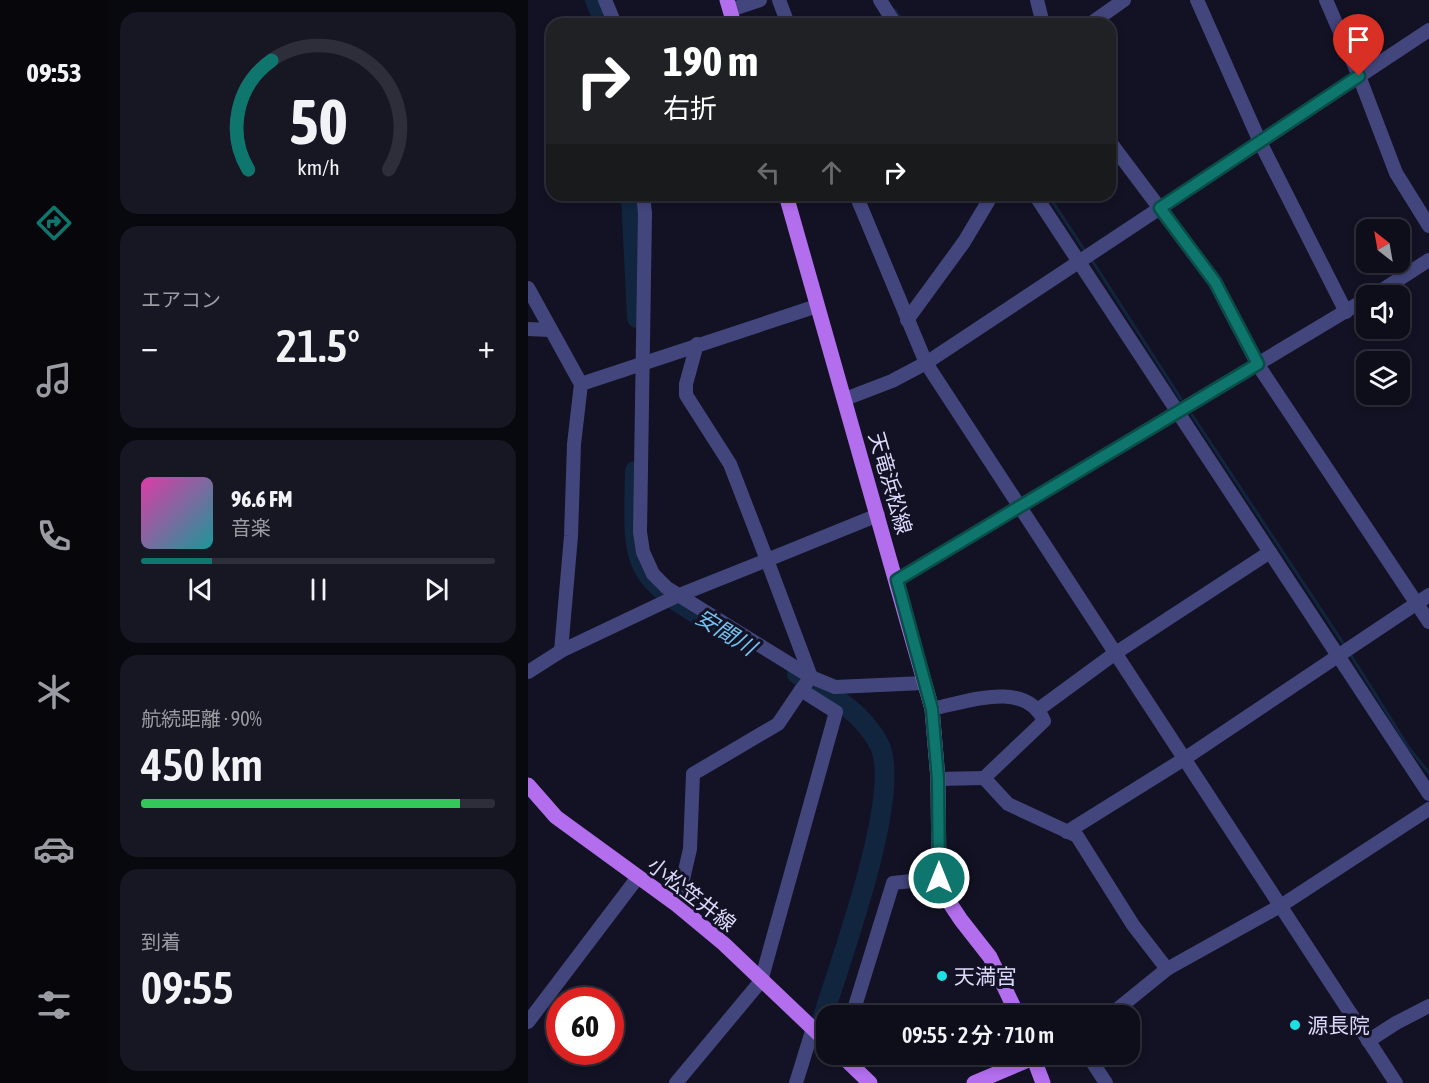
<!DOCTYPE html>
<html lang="ja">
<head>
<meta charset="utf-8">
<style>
	:root { --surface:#0e0e1b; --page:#171724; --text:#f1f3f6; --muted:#9b9ca3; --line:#2e2e3a; --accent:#0f766e }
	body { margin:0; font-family:"Asap Condensed","Noto Sans JP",sans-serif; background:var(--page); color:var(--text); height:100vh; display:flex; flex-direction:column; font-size:22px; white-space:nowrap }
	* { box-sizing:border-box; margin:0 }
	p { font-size:20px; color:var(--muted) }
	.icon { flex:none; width:33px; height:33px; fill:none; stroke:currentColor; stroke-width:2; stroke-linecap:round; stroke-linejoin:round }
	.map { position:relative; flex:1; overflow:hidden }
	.details { display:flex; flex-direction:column; gap:12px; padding:12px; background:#08080f; width:420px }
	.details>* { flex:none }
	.guide { position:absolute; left:18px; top:18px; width:570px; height:183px; border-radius:18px; box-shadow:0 3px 9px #0003,0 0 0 2px var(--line); background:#202124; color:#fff; overflow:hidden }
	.needle { width:39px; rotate:329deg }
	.tools { position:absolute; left:828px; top:219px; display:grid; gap:12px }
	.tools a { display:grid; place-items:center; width:54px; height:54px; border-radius:12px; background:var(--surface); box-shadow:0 3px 9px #0003,0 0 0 2px var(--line); font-size:30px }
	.speed { position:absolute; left:18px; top:987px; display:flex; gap:12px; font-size:30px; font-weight:700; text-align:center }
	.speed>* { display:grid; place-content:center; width:78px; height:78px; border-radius:50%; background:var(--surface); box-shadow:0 3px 9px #0003,0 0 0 2px var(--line); line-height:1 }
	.speed .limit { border:9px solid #d22; background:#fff; color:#111 }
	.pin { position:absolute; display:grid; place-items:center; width:51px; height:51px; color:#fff; margin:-62px -26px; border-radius:50% 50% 50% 0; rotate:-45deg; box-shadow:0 0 6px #0007 }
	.pin .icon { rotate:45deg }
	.me { position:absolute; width:66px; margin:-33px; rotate:0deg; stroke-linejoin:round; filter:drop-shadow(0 0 4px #0008) }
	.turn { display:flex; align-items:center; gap:21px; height:126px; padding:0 18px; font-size:27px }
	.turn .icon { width:78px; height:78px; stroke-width:2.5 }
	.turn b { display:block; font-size:42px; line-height:51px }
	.lanes { display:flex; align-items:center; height:57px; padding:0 18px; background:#0003; justify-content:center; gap:30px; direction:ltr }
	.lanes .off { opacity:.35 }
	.big { font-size:45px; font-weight:600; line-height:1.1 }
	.details .card { flex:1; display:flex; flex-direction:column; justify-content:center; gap:9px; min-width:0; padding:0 21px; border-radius:18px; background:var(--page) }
	.details .dial { align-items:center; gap:0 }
	.dial svg { height:156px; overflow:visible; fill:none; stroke:var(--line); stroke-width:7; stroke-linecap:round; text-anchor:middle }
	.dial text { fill:var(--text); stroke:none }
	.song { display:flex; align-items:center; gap:18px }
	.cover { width:72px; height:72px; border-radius:9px; background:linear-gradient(135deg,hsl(320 70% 55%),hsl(180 70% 35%)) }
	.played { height:6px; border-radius:3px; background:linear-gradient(90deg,var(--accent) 20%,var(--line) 20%) }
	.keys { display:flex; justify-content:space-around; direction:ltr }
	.heat { display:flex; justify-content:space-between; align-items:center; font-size:33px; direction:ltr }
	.charge { height:9px; border-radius:4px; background:linear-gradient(90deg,#34c759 90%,var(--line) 0) }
	.trip { position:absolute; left:288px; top:1005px; width:324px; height:60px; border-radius:18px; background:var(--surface); box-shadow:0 3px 9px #0003,0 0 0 2px var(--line); font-weight:600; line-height:60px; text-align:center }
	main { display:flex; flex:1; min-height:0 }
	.menu { display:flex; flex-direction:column; width:108px; justify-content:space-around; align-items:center; background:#06060b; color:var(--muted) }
	.menu .icon { width:42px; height:42px }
	.menu .active { color:var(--accent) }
	.menu b { font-size:27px; color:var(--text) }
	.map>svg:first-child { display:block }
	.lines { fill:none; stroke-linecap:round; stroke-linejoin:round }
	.stream { stroke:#11253e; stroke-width:3 }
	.river { stroke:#11253e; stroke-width:20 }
	.minor { stroke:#43467d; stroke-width:14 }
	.major { stroke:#b26eed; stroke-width:15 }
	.route-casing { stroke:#0a4d48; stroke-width:15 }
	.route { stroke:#0f766e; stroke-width:10 }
	.poi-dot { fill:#1de0e2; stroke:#131224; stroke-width:2 }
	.labels { text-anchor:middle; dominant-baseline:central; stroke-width:6; stroke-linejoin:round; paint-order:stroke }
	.street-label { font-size:21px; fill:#dad9fa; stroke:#131224 }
	.poi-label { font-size:21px; fill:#dad9fa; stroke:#131224; text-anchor:start }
	.water-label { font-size:22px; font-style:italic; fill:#74c0ed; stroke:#131224 }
</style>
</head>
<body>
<main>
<nav class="menu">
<b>09:53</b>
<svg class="icon active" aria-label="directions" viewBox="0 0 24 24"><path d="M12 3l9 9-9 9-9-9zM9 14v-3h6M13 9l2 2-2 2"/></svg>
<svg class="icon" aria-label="music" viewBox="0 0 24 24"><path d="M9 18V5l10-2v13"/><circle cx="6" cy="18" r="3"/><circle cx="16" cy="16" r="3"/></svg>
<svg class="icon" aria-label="phone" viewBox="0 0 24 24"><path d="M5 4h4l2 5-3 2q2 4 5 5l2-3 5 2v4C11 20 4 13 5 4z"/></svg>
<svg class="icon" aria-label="climate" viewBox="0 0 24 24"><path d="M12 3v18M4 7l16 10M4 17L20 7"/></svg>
<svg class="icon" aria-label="car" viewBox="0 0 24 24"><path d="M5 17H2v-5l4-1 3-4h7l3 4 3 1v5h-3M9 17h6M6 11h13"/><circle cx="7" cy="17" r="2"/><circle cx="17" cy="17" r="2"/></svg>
<svg class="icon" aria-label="filters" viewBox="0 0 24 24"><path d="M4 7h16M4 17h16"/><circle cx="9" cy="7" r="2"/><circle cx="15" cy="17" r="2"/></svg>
</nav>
<section class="details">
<div class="card dial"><svg viewBox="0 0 100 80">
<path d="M14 69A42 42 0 1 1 86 69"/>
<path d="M14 69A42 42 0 0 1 26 13" stroke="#0f766e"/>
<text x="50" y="56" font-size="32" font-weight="700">50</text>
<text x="50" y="72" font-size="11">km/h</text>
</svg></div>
<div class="card"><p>エアコン</p>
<div class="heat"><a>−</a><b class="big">21.5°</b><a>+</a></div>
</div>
<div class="card">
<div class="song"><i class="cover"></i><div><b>96.6 FM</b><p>音楽</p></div></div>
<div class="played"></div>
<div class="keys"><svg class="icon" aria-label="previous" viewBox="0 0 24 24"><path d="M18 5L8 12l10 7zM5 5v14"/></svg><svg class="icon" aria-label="pause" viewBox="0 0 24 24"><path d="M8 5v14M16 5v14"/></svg><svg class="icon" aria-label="next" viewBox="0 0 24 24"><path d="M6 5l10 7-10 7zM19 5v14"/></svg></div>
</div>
<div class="card"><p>航続距離 · 90%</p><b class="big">450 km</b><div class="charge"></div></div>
<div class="card"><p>到着</p><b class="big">09:55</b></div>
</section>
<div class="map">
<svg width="901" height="1083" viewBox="0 0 901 1083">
	<rect width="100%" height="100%" fill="#131224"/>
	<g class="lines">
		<g class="stream">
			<polyline points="367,10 377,24"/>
			<polyline points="520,195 557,251"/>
			<polyline points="563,259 653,399"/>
			<polyline points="664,415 817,646"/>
			<polyline points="822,654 881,748 901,773"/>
		</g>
		<g class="river">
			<polyline points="67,0 77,24"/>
			<polyline points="103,195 109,318"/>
			<path d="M107 471C105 566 101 575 187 625"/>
			<path d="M269 674C300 693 334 711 351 744 376 792 310 967 293 1023"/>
		</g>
		<g class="minor">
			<polyline points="77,0 87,24"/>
			<polyline points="251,0 260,24"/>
			<polyline points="352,0 367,24"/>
			<polyline points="509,0 515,24"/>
			<polyline points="669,0 732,142 818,312"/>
			<polyline points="798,0 831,76 868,173 901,226"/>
			<polyline points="202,10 232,0"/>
			<polyline points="562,24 596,0"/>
			<polyline points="582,142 687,282 730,365 901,622"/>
			<polyline points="115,195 117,213 112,532 115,552 125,574 139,588 283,677 307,687 396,683"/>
			<polyline points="328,195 398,363 868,1083"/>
			<polyline points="507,195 901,794"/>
			<polyline points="0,288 53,384 46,444 43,536 33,651"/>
			<polyline points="845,296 901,260"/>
			<polyline points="379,320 436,242 464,195"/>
			<polyline points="0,329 22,330"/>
			<polyline points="53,384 289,306"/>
			<polyline points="317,399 364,381 398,363 901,30"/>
			<polyline points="369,580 838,299"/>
			<polyline points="0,672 33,651 149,596 239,560 202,464 158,395 158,384 169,344"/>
			<path d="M404 709C438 702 498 679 516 721L456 778 480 804 549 836 605 925 639 969"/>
			<polyline points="511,709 586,654 742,552"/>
			<polyline points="410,779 456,778"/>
			<polyline points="539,832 656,759 901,595"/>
			<polyline points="149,905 162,849 165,774 250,724 273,690"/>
			<polyline points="324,1016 365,883 411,878"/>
			<polyline points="581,1016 639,969 754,905 901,809"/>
			<polyline points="0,1022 110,877"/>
			<polyline points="840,1041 868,1023 901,1006"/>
			<polyline points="559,1054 578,1083"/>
			<polyline points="148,1083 233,981 308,712 273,690 283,677 239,560 350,515"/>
			<polyline points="268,1083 285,1028"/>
		</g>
		<g class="major">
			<polyline points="199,0 206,24"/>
			<polyline points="258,195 404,709 410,779 411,878 419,899 433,920 462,957 490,1016"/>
			<polyline points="0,785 28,817 149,905 196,944 298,1041"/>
			<polyline points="312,1054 342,1083"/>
			<polyline points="504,1054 515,1083"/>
			<polyline points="446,1083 505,1058"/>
		</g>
	</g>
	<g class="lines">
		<g class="route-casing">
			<polyline id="route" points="411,878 410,779 404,709 369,580 730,364 687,282 632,208 831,76"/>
		</g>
		<use href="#route" class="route"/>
	</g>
	<g class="poi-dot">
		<circle cx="414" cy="976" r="6"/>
		<circle cx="767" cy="1025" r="6"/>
	</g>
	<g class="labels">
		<g class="street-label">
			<text transform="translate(363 483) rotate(74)">天竜浜松線</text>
			<text transform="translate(164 894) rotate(38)">小松笠井線</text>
		</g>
		<g class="poi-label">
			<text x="426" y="976">天満宮</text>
			<text x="779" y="1025">源長院</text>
		</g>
		<g class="water-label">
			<text transform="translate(198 632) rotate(32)">安間川</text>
		</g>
	</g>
</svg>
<div class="tools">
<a><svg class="needle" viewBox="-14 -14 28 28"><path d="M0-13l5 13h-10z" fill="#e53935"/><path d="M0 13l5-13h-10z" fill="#9b9ca3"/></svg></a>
<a><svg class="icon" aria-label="sound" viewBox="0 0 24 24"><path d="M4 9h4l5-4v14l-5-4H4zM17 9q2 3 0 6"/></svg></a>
<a><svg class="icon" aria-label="layers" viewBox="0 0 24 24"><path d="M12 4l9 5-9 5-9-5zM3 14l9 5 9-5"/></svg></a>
</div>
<div class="speed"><div class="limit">60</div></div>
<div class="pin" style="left:831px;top:76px;background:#d93025"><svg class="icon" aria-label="arrive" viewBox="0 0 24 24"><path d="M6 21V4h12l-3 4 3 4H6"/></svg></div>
<svg class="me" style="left:411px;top:878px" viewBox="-20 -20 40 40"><circle r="17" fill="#0f766e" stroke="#fff" stroke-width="3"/><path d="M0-11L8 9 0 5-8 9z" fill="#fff"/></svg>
<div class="trip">09:55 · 2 分 · 710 m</div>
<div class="guide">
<div class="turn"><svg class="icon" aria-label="right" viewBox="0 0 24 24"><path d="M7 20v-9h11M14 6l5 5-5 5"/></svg><div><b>190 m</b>右折</div></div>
<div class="lanes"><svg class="icon off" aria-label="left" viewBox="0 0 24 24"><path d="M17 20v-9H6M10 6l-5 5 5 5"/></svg><svg class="icon off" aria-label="ahead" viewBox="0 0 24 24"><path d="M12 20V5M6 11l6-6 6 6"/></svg><svg class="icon" aria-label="right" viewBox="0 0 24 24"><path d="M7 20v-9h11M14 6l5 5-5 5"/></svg></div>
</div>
</div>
</main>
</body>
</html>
